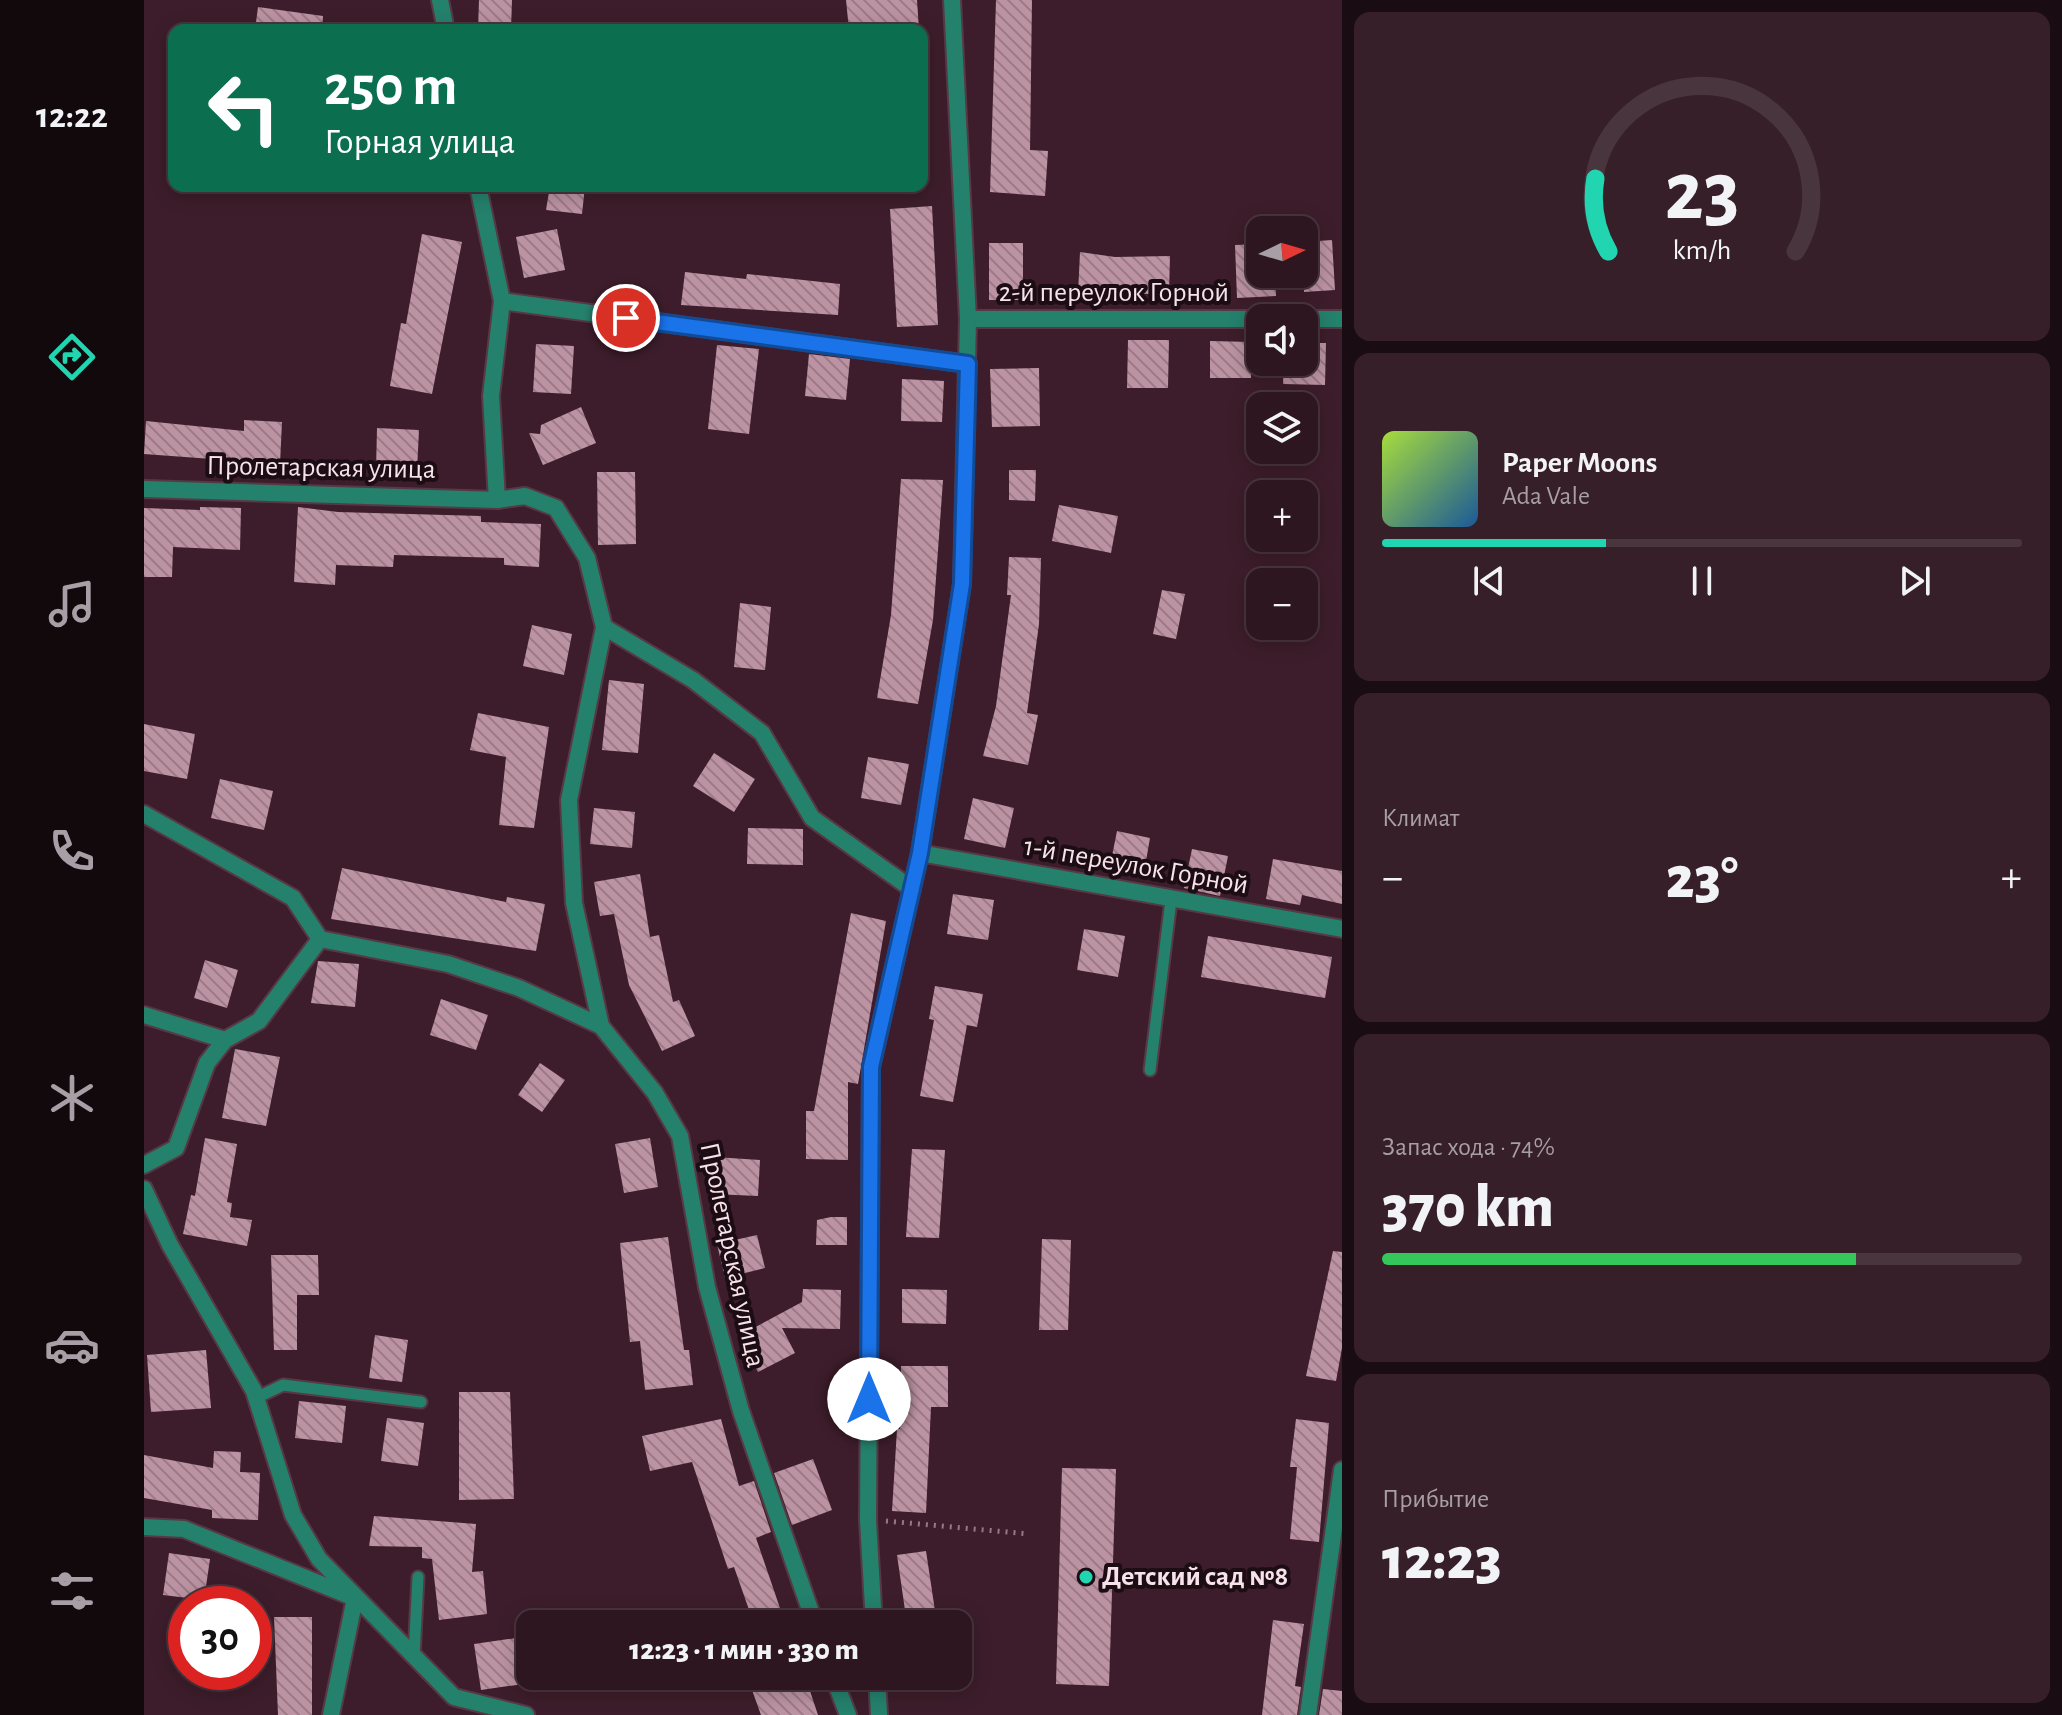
<!DOCTYPE html>
<html lang="ru">
<head>
<meta charset="utf-8">
<style>
	:root { --surface:#2e1620; --page:#361f29; --text:#f1f3f6; --muted:#a79fa5; --line:#49353e; --accent:#20d5b0 }
	body { margin:0; font-family:"Alegreya Sans",sans-serif; background:var(--page); color:var(--text); height:100vh; display:flex; flex-direction:column; font-size:30px; white-space:nowrap }
	* { box-sizing:border-box; margin:0 }
	p { font-size:26px; color:var(--muted) }
	.icon { flex:none; width:44px; height:44px; fill:none; stroke:currentColor; stroke-width:2; stroke-linecap:round; stroke-linejoin:round }
	.map { position:relative; flex:1; overflow:hidden }
	.sheet { display:flex; flex-direction:column; gap:12px; padding:12px; background:#190c12; width:720px }
	.sheet>* { flex:none }
	.top-card { position:absolute; left:24px; top:24px; width:760px; height:168px; border-radius:16px; box-shadow:0 4px 20px #0003,0 0 0 2px var(--line); background:#0b6e4f; color:#fff; overflow:hidden }
	.needle { width:52px; rotate:85deg }
	.controls { position:absolute; left:1102px; top:216px; display:grid; gap:16px }
	.controls a { display:grid; place-items:center; width:72px; height:72px; border-radius:16px; background:var(--surface); box-shadow:0 4px 20px #0003,0 0 0 2px var(--line); font-size:40px }
	.speed { position:absolute; left:24px; top:1586px; display:flex; gap:16px; font-size:40px; font-weight:700; text-align:center }
	.speed>* { display:grid; place-content:center; width:104px; height:104px; border-radius:50%; background:var(--surface); box-shadow:0 4px 20px #0003,0 0 0 2px var(--line); line-height:1 }
	.speed .limit { border:12px solid #d22; background:#fff; color:#111 }
	.pin { position:absolute; display:grid; place-items:center; width:68px; height:68px; color:#fff; margin:-34px; border:4px solid #fff; border-radius:50%; box-shadow:0 2px 8px #0007 }
	.me { position:absolute; width:88px; margin:-44px; rotate:0deg; stroke-linejoin:round; filter:drop-shadow(0 0 6px #0008) }
	.turn { display:flex; align-items:center; gap:28px; height:168px; padding:0 24px; font-size:36px }
	.turn .icon { width:104px; height:104px; stroke-width:2.5 }
	.turn b { display:block; font-size:56px; line-height:68px }
	.big { font-size:60px; font-weight:800; line-height:1.1 }
	.sheet .card { flex:1; display:flex; flex-direction:column; justify-content:center; gap:12px; min-width:0; padding:0 28px; border-radius:16px; background:var(--page) }
	.sheet .dial { align-items:center; gap:0 }
	.dial svg { height:208px; overflow:visible; fill:none; stroke:var(--line); stroke-width:7; stroke-linecap:round; text-anchor:middle }
	.dial text { fill:var(--text); stroke:none }
	.song { display:flex; align-items:center; gap:24px }
	.cover { width:96px; height:96px; border-radius:12px; background:linear-gradient(135deg,hsl(80 70% 55%),hsl(210 70% 35%)) }
	.played { height:8px; border-radius:4px; background:linear-gradient(90deg,var(--accent) 35%,var(--line) 35%) }
	.keys { display:flex; justify-content:space-around; direction:ltr }
	.heat { display:flex; justify-content:space-between; align-items:center; font-size:44px; direction:ltr }
	.charge { height:12px; border-radius:6px; background:linear-gradient(90deg,#34c759 74%,var(--line) 0) }
	.trip { position:absolute; left:372px; top:1610px; width:456px; height:80px; border-radius:16px; background:var(--surface); box-shadow:0 4px 20px #0003,0 0 0 2px var(--line); font-weight:800; line-height:80px; text-align:center }
	main { display:flex; flex:1; min-height:0 }
	.menu { display:flex; flex-direction:column; width:144px; justify-content:space-around; align-items:center; background:#12090d; color:var(--muted) }
	.menu .icon { width:56px; height:56px }
	.menu .active { color:var(--accent) }
	.menu b { font-size:36px; color:var(--text) }
	.map>svg:first-child { display:block }
	.building { fill:url(#building-back-hatch) }
	.lines { fill:none; stroke-linecap:round; stroke-linejoin:round }
	.lane-casing { stroke:#573946; stroke-width:15 }
	.street-casing { stroke:#573946; stroke-width:20 }
	.path { stroke:#957985; stroke-width:5; stroke-dasharray:2 6; stroke-linecap:butt }
	.lane { stroke:#24816c; stroke-width:11 }
	.street { stroke:#24816c; stroke-width:16 }
	.route-casing { stroke:#114b97; stroke-width:20 }
	.route { stroke:#1a73e8; stroke-width:14 }
	.poi-dot { fill:#20d5b0; stroke:#1b0d13; stroke-width:3 }
	.labels { text-anchor:middle; dominant-baseline:central; stroke-width:8; stroke-linejoin:round; paint-order:stroke }
	.street-label { font-size:28px; fill:#f8e2ea; stroke:#1b0d13 }
	.poi-label { font-size:28px; font-weight:bold; fill:#f8e2ea; stroke:#1b0d13; text-anchor:start }
</style>
</head>
<body>
<main>
<nav class="menu">
<b>12:22</b>
<svg class="icon active" aria-label="directions" viewBox="0 0 24 24"><path d="M12 3l9 9-9 9-9-9zM9 14v-3h6M13 9l2 2-2 2"/></svg>
<svg class="icon" aria-label="music" viewBox="0 0 24 24"><path d="M9 18V5l10-2v13"/><circle cx="6" cy="18" r="3"/><circle cx="16" cy="16" r="3"/></svg>
<svg class="icon" aria-label="phone" viewBox="0 0 24 24"><path d="M5 4h4l2 5-3 2q2 4 5 5l2-3 5 2v4C11 20 4 13 5 4z"/></svg>
<svg class="icon" aria-label="climate" viewBox="0 0 24 24"><path d="M12 3v18M4 7l16 10M4 17L20 7"/></svg>
<svg class="icon" aria-label="car" viewBox="0 0 24 24"><path d="M5 17H2v-5l4-1 3-4h7l3 4 3 1v5h-3M9 17h6M6 11h13"/><circle cx="7" cy="17" r="2"/><circle cx="17" cy="17" r="2"/></svg>
<svg class="icon" aria-label="filters" viewBox="0 0 24 24"><path d="M4 7h16M4 17h16"/><circle cx="9" cy="7" r="2"/><circle cx="15" cy="17" r="2"/></svg>
</nav>
<div class="map">
<svg width="1198" height="1715" viewBox="0 0 1198 1715">
	<defs>
		<pattern id="building-back-hatch" width="6" height="6" patternUnits="userSpaceOnUse" patternTransform="scale(2)"><rect width="6" height="6" fill="#bc93a3"/><path d="M-1 5l2 2M0 0l6 6M5-1l2 2" fill="none" stroke="#9a7b87"/></pattern>
	</defs>
	<rect width="100%" height="100%" fill="#3d1d2b"/>
	<g class="building">
		<polygon points="335,0 368,0 367,30 334,30"/>
		<polygon points="702,0 773,0 775,30 705,30"/>
		<polygon points="852,0 888,0 886,150 904,151 901,196 846,192"/>
		<polygon points="114,7 179,16 178,30 111,30"/>
		<polygon points="406,186 441,186 438,214 402,210"/>
		<polygon points="788,206 794,325 753,327 746,209"/>
		<polygon points="413,229 421,270 380,278 372,237"/>
		<polygon points="278,234 318,242 288,394 246,386 257,323 262,324"/>
		<polygon points="1188,240 1191,290 1160,292 1160,242"/>
		<rect x="845" y="243" width="34" height="57"/>
		<polygon points="1116,244 1116,274 1131,274 1132,296 1093,298 1091,245"/>
		<polygon points="936,252 971,257 1026,256 1025,294 934,294"/>
		<polygon points="541,272 602,279 603,274 696,284 694,315 537,305"/>
		<polygon points="984,340 1025,340 1024,388 983,388"/>
		<polygon points="1066,341 1108,342 1107,378 1066,378"/>
		<polygon points="1160,343 1182,343 1181,385 1139,384 1140,362 1160,362"/>
		<polygon points="392,344 430,346 427,394 389,392"/>
		<polygon points="573,345 615,349 605,434 564,429"/>
		<polygon points="665,354 706,359 702,400 661,396"/>
		<polygon points="895,368 896,426 848,427 846,369"/>
		<polygon points="758,379 800,381 798,422 757,421"/>
		<polygon points="437,407 452,443 399,465 385,433 396,434 397,425"/>
		<polygon points="100,420 138,422 136,464 0,454 2,421 100,431"/>
		<polygon points="233,428 275,430 273,471 232,470"/>
		<polygon points="865,470 892,470 891,501 865,500"/>
		<polygon points="453,472 491,472 492,544 454,545"/>
		<polygon points="757,479 799,480 789,620 774,704 733,698 747,615"/>
		<polygon points="915,505 974,516 967,553 908,541"/>
		<polygon points="56,507 97,508 96,550 29,547 28,577 0,577 0,508 56,510"/>
		<polygon points="154,507 194,512 337,516 337,522 397,524 395,567 360,565 360,558 250,555 249,567 192,565 191,585 150,582"/>
		<polygon points="865,557 897,558 895,624 883,713 894,715 884,765 839,756 852,706 867,595 863,595"/>
		<polygon points="1018,590 1041,594 1032,639 1009,634"/>
		<polygon points="596,603 627,607 621,670 590,667"/>
		<polygon points="388,625 428,634 420,675 379,666"/>
		<polygon points="465,680 500,684 494,753 458,750"/>
		<polygon points="334,713 405,727 390,828 355,825 362,757 326,750"/>
		<polygon points="0,724 51,734 43,779 0,771"/>
		<polygon points="570,753 611,779 590,812 549,786"/>
		<polygon points="724,757 765,764 757,805 717,798"/>
		<polygon points="76,779 129,791 120,830 67,818"/>
		<polygon points="829,798 870,808 861,848 820,839"/>
		<polygon points="450,808 491,812 488,848 446,844"/>
		<polygon points="604,828 659,829 659,865 603,864"/>
		<polygon points="973,831 1006,838 999,878 965,871"/>
		<polygon points="1048,849 1084,856 1076,896 1040,888"/>
		<polygon points="1129,859 1198,871 1198,904 1158,895 1156,905 1122,899"/>
		<polygon points="198,868 362,902 363,897 401,904 392,951 187,919"/>
		<polygon points="496,874 506,937 515,935 529,1002 535,1000 551,1036 518,1051 485,985 470,914 456,916 450,882"/>
		<polygon points="809,894 850,900 844,940 803,934"/>
		<polygon points="707,913 742,921 714,1084 704,1082 704,1160 662,1159 662,1111 670,1111"/>
		<polygon points="940,929 981,936 974,977 933,970"/>
		<polygon points="1064,936 1188,957 1181,998 1057,977"/>
		<polygon points="61,960 94,970 83,1008 50,998"/>
		<polygon points="174,961 215,964 211,1007 167,1003"/>
		<polygon points="791,986 839,994 833,1027 823,1025 809,1102 776,1096 790,1020 785,1019"/>
		<polygon points="297,999 344,1015 332,1050 286,1035"/>
		<polygon points="91,1049 136,1057 122,1126 78,1118"/>
		<polygon points="396,1063 421,1080 398,1112 374,1095"/>
		<polygon points="61,1138 93,1144 83,1202 88,1203 86,1217 108,1220 103,1246 39,1234 47,1195 51,1196"/>
		<polygon points="506,1138 514,1187 480,1193 471,1144"/>
		<polygon points="768,1149 801,1150 795,1238 762,1237"/>
		<polygon points="571,1157 616,1160 614,1196 569,1194"/>
		<polygon points="687,1217 703,1217 703,1245 672,1245 673,1220"/>
		<polygon points="613,1235 621,1268 581,1278 573,1244"/>
		<polygon points="524,1237 540,1350 545,1350 549,1385 501,1390 496,1341 486,1342 476,1243"/>
		<polygon points="898,1239 927,1240 924,1330 895,1330"/>
		<polygon points="1189,1251 1198,1252 1198,1348 1192,1381 1162,1376"/>
		<polygon points="127,1255 174,1255 175,1295 153,1295 153,1350 130,1350"/>
		<polygon points="659,1289 697,1290 696,1329 638,1328 651,1353 614,1372 595,1336 658,1302"/>
		<polygon points="758,1289 803,1290 802,1324 758,1323"/>
		<polygon points="231,1335 264,1340 258,1382 225,1378"/>
		<polygon points="62,1350 67,1408 7,1412 3,1355"/>
		<polygon points="757,1366 804,1366 804,1407 787,1407 782,1513 748,1511 753,1429 756,1429"/>
		<polygon points="315,1392 366,1392 370,1499 315,1500"/>
		<polygon points="155,1401 202,1406 198,1443 151,1438"/>
		<polygon points="243,1418 280,1423 274,1466 237,1461"/>
		<polygon points="577,1419 595,1486 610,1481 627,1532 612,1538 638,1614 610,1624 590,1567 584,1569 548,1462 506,1471 498,1436"/>
		<polygon points="1152,1419 1185,1423 1175,1542 1146,1539 1153,1467 1146,1467"/>
		<polygon points="70,1451 97,1452 96,1472 116,1473 114,1520 68,1518 68,1510 0,1498 0,1455 69,1468"/>
		<polygon points="669,1459 688,1510 648,1525 630,1473"/>
		<polygon points="918,1468 972,1469 965,1686 912,1684"/>
		<polygon points="230,1516 332,1524 328,1572 339,1571 343,1614 295,1620 288,1559 278,1558 278,1547 225,1546"/>
		<polygon points="782,1551 793,1624 763,1624 753,1555"/>
		<polygon points="25,1553 66,1559 60,1600 19,1595"/>
		<polygon points="130,1617 168,1617 168,1715 134,1715"/>
		<polygon points="1129,1620 1160,1624 1151,1686 1157,1687 1153,1715 1118,1715"/>
		<polygon points="386,1636 386,1683 337,1690 330,1644"/>
		<polygon points="649,1676 661,1676 674,1715 617,1715 608,1690"/>
		<polygon points="1179,1689 1198,1691 1198,1715 1175,1715"/>
	</g>
	<g class="lines">
		<g class="lane-casing">
			<g id="lane">
				<polyline points="1006,1070 1027,900"/>
				<polyline points="112,1398 139,1385 277,1402"/>
				<polyline points="270,1657 274,1577"/>
			</g>
		</g>
		<g class="street-casing">
			<g id="street">
				<polyline points="296,0 302,30"/>
				<polyline points="334,186 358,301 347,396 353,500 381,496 412,508 443,558 460,627 425,800 430,903 457,1026 511,1093 536,1136 563,1287 597,1411 671,1624"/>
				<polyline points="358,301 824,364"/>
				<polyline points="824,319 1116,319"/>
				<polyline points="1160,319 1198,319"/>
				<polyline points="0,489 353,500"/>
				<polyline points="460,627 549,680 618,733 668,818 768,889"/>
				<polyline points="0,814 149,898 176,939 304,964 375,988 457,1026"/>
				<polyline points="776,853 1198,929"/>
				<polyline points="0,1015 81,1040"/>
				<polyline points="0,1165 32,1148 63,1063 81,1040 115,1021 176,939"/>
				<polyline points="0,1189 26,1245 110,1391 149,1515 175,1559 310,1697 382,1715"/>
				<polyline points="0,1527 40,1529 211,1598 187,1715"/>
				<polyline points="730,1624 724,1520 727,1067 776,853 818,584 824,319 808,0"/>
				<polyline points="689,1676 704,1715"/>
				<polyline points="733,1676 735,1715"/>
				<polyline points="1164,1715 1198,1470"/>
			</g>
		</g>
		<polyline class="path" points="742,1521 885,1534"/>
		<use href="#lane" class="lane"/>
		<use href="#street" class="street"/>
	</g>
	<g class="lines">
		<g class="route-casing">
			<polyline id="route" points="482,318 824,364 818,584 776,853 727,1067 725,1399"/>
		</g>
		<use href="#route" class="route"/>
	</g>
	<circle class="poi-dot" cx="942" cy="1577" r="8"/>
	<g class="labels">
		<g class="street-label">
			<text x="970" y="293">2-й переулок Горной</text>
			<text transform="translate(177 468) rotate(1)">Пролетарская улица</text>
			<text transform="translate(992 866) rotate(10)">1-й переулок Горной</text>
			<text transform="translate(588 1255) rotate(78)">Пролетарская улица</text>
		</g>
		<g class="poi-label">
			<text x="958" y="1577">Детский сад №8</text>
		</g>
	</g>
</svg>
<div class="controls">
<a><svg class="needle" viewBox="-14 -14 28 28"><path d="M0-13l5 13h-10z" fill="#e53935"/><path d="M0 13l5-13h-10z" fill="#a79fa5"/></svg></a>
<a><svg class="icon" aria-label="sound" viewBox="0 0 24 24"><path d="M4 9h4l5-4v14l-5-4H4zM17 9q2 3 0 6"/></svg></a>
<a><svg class="icon" aria-label="layers" viewBox="0 0 24 24"><path d="M12 4l9 5-9 5-9-5zM3 14l9 5 9-5"/></svg></a>
<a>+</a>
<a>−</a>
</div>
<div class="speed"><div class="limit">30</div></div>
<div class="pin" style="left:482px;top:318px;background:#d93025"><svg class="icon" aria-label="arrive" viewBox="0 0 24 24"><path d="M6 21V4h12l-3 4 3 4H6"/></svg></div>
<svg class="me" style="left:725px;top:1399px" viewBox="-20 -20 40 40"><circle r="19" fill="#fff"/><path d="M0-13L10 11 0 6-10 11z" fill="#1a73e8"/></svg>
<div class="trip">12:23 · 1 мин · 330 m</div>
<div class="top-card">
<div class="turn"><svg class="icon" aria-label="left" viewBox="0 0 24 24"><path d="M17 20v-9H6M10 6l-5 5 5 5"/></svg><div><b>250 m</b>Горная улица</div></div>
</div>
</div>
<section class="sheet">
<div class="card dial"><svg viewBox="0 0 100 80">
<path d="M14 69A42 42 0 1 1 86 69"/>
<path d="M14 69A42 42 0 0 1 9 41" stroke="#20d5b0"/>
<text x="50" y="56" font-size="32" font-weight="700">23</text>
<text x="50" y="72" font-size="11">km/h</text>
</svg></div>
<div class="card">
<div class="song"><i class="cover"></i><div><b>Paper Moons</b><p>Ada Vale</p></div></div>
<div class="played"></div>
<div class="keys"><svg class="icon" aria-label="previous" viewBox="0 0 24 24"><path d="M18 5L8 12l10 7zM5 5v14"/></svg><svg class="icon" aria-label="pause" viewBox="0 0 24 24"><path d="M8 5v14M16 5v14"/></svg><svg class="icon" aria-label="next" viewBox="0 0 24 24"><path d="M6 5l10 7-10 7zM19 5v14"/></svg></div>
</div>
<div class="card"><p>Климат</p>
<div class="heat"><a>−</a><b class="big">23°</b><a>+</a></div>
</div>
<div class="card"><p>Запас хода · 74%</p><b class="big">370 km</b><div class="charge"></div></div>
<div class="card"><p>Прибытие</p><b class="big">12:23</b></div>
</section>
</main>
</body>
</html>
